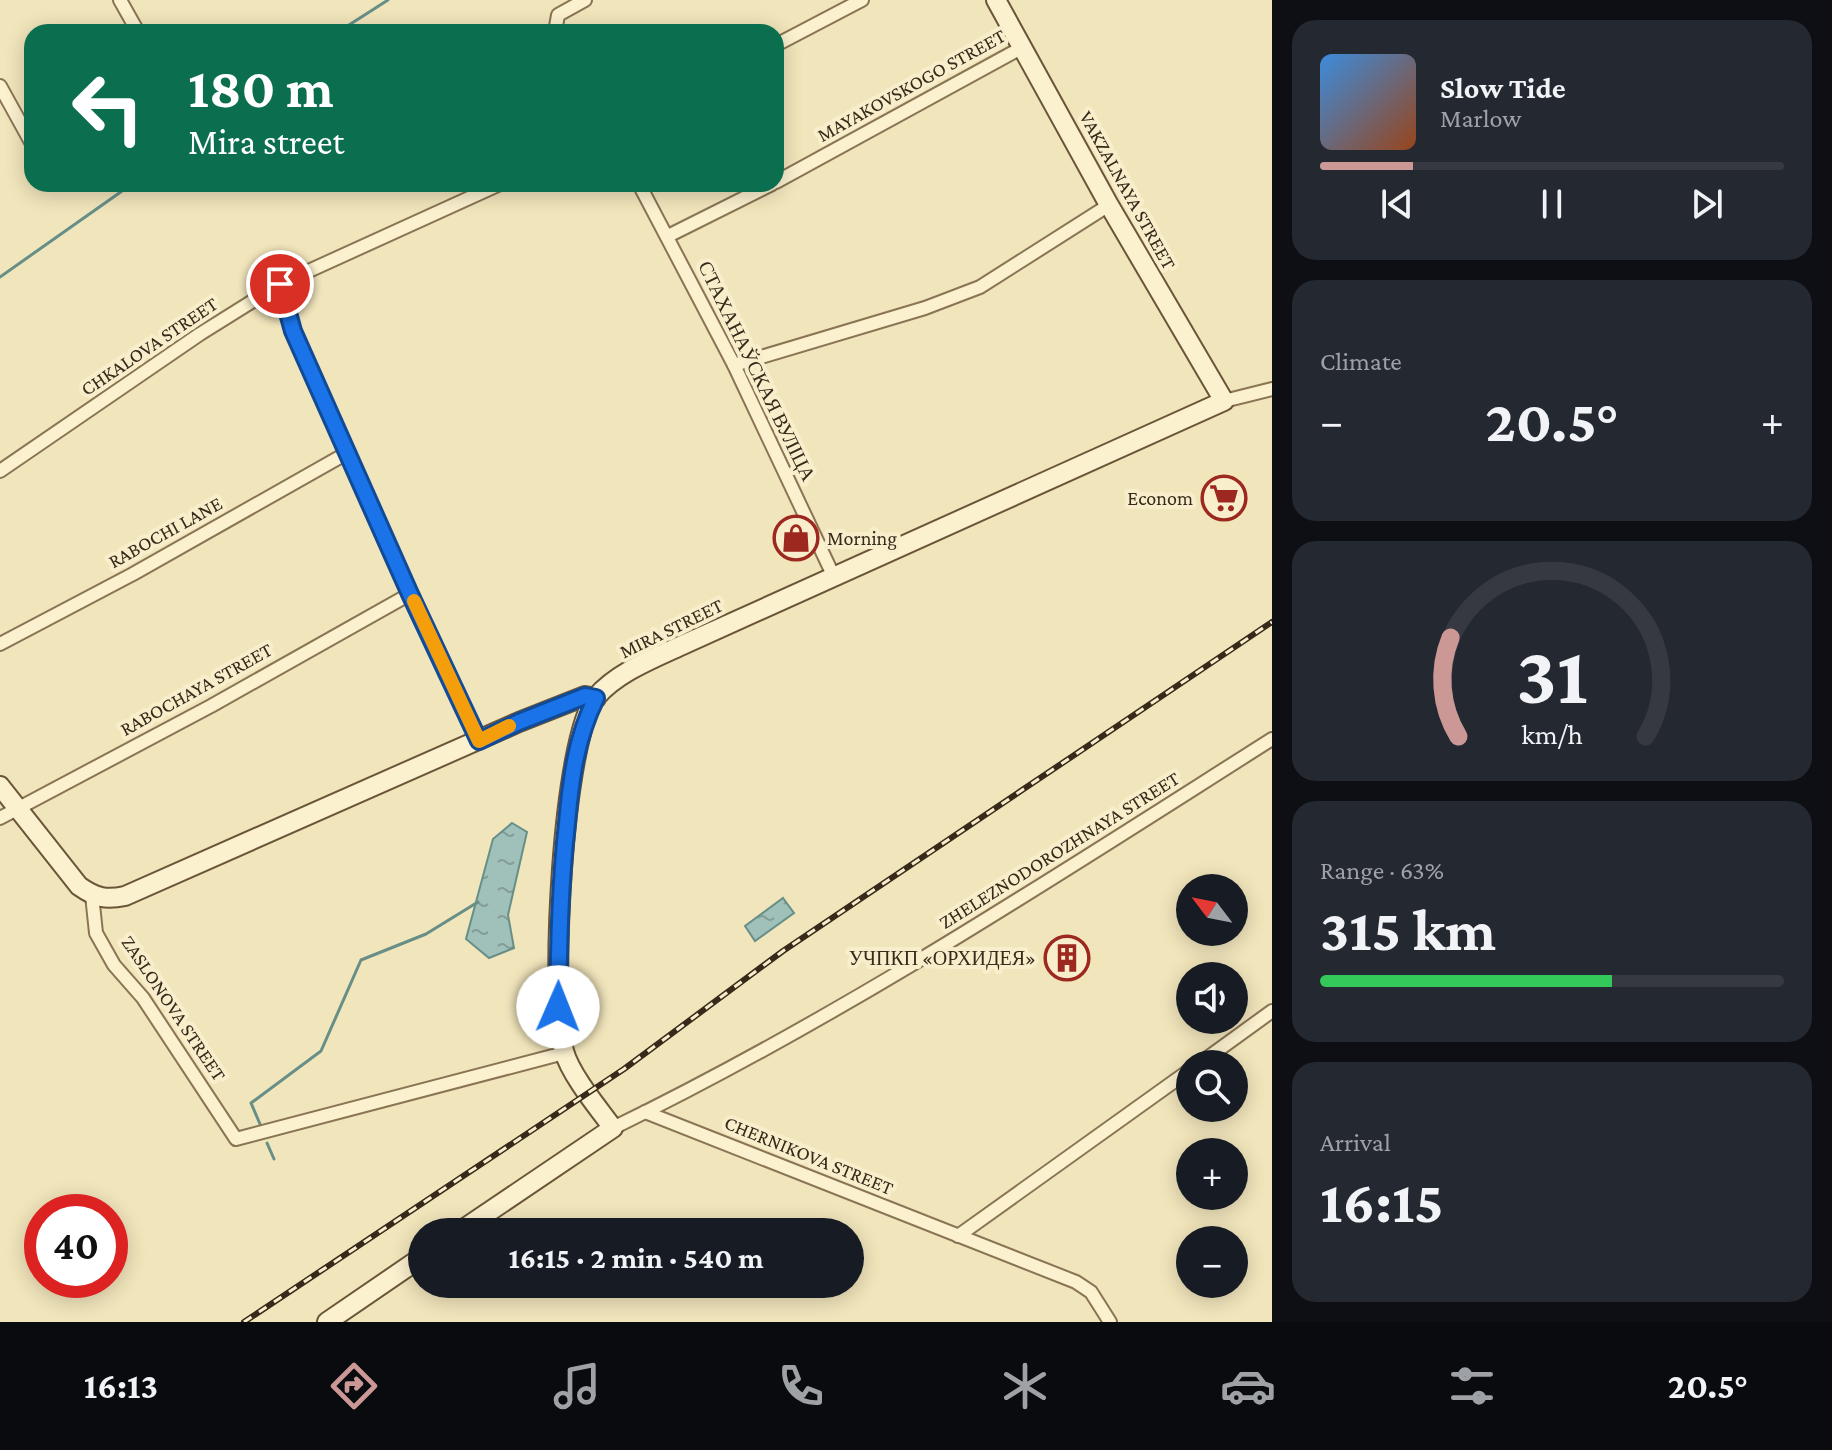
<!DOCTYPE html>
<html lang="en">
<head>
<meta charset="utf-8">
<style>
	:root { --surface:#171b24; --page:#242831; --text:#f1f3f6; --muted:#9ea1a6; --line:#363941; --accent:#cb9896 }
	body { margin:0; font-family:"Crimson Pro",serif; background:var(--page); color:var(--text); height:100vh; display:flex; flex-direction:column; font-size:30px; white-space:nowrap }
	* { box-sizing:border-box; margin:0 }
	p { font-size:26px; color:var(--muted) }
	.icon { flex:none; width:44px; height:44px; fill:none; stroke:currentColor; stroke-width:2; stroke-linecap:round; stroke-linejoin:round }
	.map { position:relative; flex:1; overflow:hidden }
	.side { display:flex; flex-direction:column; gap:20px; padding:20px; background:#0d0f14; width:560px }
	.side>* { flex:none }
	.hud { position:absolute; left:24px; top:24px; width:760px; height:168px; border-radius:24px; box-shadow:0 4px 20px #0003; background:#0b6e4f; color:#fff; overflow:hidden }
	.needle { width:52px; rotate:302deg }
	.buttons { position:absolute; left:1176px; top:874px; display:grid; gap:16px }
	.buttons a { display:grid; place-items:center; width:72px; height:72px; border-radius:50%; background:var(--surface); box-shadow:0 4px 20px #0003; font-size:40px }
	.speed { position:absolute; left:24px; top:1194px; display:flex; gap:16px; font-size:40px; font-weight:700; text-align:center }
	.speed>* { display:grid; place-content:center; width:104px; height:104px; border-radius:50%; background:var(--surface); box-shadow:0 4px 20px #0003; line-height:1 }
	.speed .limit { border:12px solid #d22; background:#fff; color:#111 }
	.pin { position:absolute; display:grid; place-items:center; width:68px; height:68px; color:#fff; margin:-34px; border:4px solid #fff; border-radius:50%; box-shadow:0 2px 8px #0007 }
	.me { position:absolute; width:88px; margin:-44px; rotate:1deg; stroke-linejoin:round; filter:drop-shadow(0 0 6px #0008) }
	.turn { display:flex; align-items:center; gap:28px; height:168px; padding:0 32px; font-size:36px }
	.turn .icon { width:104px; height:104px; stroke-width:2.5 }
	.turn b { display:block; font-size:56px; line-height:68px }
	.big { font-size:60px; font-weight:700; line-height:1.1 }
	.side .card { flex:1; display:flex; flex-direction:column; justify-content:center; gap:12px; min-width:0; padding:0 28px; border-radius:24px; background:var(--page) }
	.side .dial { align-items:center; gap:0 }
	.dial svg { height:208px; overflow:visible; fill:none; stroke:var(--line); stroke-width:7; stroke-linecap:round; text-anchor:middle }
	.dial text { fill:var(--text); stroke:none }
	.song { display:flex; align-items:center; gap:24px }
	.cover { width:96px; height:96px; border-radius:12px; background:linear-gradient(135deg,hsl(210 70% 55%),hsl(20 70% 35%)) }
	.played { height:8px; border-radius:4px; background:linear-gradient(90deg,var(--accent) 20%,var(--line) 20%) }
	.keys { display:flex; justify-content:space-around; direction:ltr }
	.heat { display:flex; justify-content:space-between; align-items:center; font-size:44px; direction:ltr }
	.charge { height:12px; border-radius:6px; background:linear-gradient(90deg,#34c759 63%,var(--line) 0) }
	.trip { position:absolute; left:408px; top:1218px; width:456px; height:80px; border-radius:40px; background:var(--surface); box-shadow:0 4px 20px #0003; font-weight:700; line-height:80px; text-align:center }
	.tab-bar { display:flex; height:128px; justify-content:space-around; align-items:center; background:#090b0e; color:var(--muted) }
	.tab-bar .icon { width:56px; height:56px }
	.tab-bar .on { color:var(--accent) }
	.tab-bar b { font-size:36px; color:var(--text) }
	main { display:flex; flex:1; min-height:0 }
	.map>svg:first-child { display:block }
	.water { fill:url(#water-ripples); stroke:#678f88; stroke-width:2 }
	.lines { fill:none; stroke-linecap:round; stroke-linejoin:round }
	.stream { stroke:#678f88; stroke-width:3 }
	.street-casing { stroke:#897454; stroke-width:16 }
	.secondary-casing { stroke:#6b5538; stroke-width:22 }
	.street { stroke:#fbf1cf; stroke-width:12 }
	.secondary { stroke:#fbf1cf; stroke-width:18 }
	.rail-casing { stroke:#372a1a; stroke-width:6 }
	.rail { stroke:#f8eecb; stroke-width:3; stroke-dasharray:9; stroke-linecap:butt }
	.route-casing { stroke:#114b97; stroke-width:20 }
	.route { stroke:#1a73e8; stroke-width:14 }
	.slow { stroke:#f59e0b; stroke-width:14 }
	.labels { text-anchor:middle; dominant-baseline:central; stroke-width:8; stroke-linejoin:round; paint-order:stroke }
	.street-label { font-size:20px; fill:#372a1a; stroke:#f8eecb }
	.poi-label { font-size:20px; fill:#372a1a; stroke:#f8eecb; text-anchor:end }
</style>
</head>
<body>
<main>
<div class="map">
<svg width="1272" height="1322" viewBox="0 0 1272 1322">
	<defs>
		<pattern id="water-ripples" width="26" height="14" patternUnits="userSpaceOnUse" patternTransform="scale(2)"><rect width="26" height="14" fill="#a0c1ba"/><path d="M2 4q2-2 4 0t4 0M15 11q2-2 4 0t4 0" fill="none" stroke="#839d96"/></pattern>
	</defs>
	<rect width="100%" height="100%" fill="#f1e5bb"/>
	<g class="water">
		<polygon points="512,823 527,832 508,915 514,948 489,958 466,939 493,839"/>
		<polygon points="783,898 794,913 755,941 745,926"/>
	</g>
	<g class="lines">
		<g class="stream">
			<polyline points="338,32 388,0"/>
			<polyline points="0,277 132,184"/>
			<polyline points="260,1124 251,1103 321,1051 361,960 426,934 478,902"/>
			<polyline points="267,1143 274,1159"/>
		</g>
		<g class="street-casing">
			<g id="street">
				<polyline points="120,0 138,32"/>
				<polyline points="555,32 558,15 585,0"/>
				<polyline points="776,45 862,0"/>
				<polyline points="0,86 32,144"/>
				<polyline points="776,182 1023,47"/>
				<polyline points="639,184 734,365 834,577"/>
				<polyline points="668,236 772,184"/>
				<polyline points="280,284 293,331 410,594 479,741"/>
				<polyline points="734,365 925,308 980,287 1109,205"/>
				<polyline points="1224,401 1272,389"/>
				<polyline points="0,471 200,334 280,284 500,184"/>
				<polyline points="0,644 133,574 347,453"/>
				<polyline points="0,818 211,706 410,594"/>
				<polyline points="92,895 96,933 114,965 143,998 236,1139 564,1053"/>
				<polyline points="1199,1064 1272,1011"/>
				<polyline points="645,1112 1076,1282 1091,1292 1110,1322"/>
				<path d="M613 1128C843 1016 1056 876 1272 739"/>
				<polyline points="958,1236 1190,1070"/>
			</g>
		</g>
		<g class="secondary-casing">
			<g id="secondary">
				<path d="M0 786 79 886C96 898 106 900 125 896L519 722 585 696 596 698"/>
				<path d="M459 1232 613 1128C598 1108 570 1074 564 1051 550 996 562 739 596 697 617 673 650 660 678 647L1224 401 1109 205 996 0"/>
				<polyline points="327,1322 422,1257"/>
			</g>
		</g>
		<use href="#street" class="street"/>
		<use href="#secondary" class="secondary"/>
		<g class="rail-casing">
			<polyline id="rail" points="244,1322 624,1069 783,951 1272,622"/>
		</g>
		<use href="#rail" class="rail"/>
	</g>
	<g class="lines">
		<g class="route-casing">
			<path id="route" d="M280 284 293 331 410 594 479 741 519 722 585 696 596 698C576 738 571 779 567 823 560 884 559 946 558 1007"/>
		</g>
		<use href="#route" class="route"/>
		<polyline class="slow" points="414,601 479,741 509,726"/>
	</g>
	<defs>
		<g id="supermarket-ring" transform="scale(2.3)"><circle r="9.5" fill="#f8eecb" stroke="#9d2820" stroke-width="1.5"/><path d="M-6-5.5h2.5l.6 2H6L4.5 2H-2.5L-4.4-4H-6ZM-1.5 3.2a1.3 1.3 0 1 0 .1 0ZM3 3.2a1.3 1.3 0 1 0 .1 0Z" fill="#9d2820"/></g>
		<g id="shop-ring" transform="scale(2.3)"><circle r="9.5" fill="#f8eecb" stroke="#9d2820" stroke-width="1.5"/><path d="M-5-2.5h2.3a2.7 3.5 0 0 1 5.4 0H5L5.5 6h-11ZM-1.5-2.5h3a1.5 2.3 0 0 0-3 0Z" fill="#9d2820"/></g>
		<g id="building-ring" transform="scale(2.3)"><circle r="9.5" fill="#f8eecb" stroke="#9d2820" stroke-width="1.5"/><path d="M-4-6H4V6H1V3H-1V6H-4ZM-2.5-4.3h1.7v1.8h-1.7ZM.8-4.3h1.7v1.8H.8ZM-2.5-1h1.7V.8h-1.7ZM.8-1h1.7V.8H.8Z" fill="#9d2820"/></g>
	</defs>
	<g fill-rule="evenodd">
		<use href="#supermarket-ring" x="1224" y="498"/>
		<use href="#shop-ring" x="796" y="538"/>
		<use href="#building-ring" x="1067" y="958"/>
	</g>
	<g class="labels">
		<g class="street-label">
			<text transform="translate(911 85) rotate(-29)">MAYAKOVSKOGO STREET</text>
			<text transform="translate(1128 190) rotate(61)">VAKZALNAYA STREET</text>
			<text transform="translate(149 346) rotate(-34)">CHKALOVA STREET</text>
			<text transform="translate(757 371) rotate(64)">СТАХАНАЎСКАЯ ВУЛІЦА</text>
			<text transform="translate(165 532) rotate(-29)">RABOCHI LANE</text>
			<text transform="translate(671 628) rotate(-26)">MIRA STREET</text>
			<text transform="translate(196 689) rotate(-29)">RABOCHAYA STREET</text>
			<text transform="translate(1059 850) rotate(-32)">ZHELEZNODOROZHNAYA STREET</text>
			<text transform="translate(174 1008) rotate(56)">ZASLONOVA STREET</text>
			<text transform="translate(809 1155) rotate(22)">CHERNIKOVA STREET</text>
		</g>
		<g class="poi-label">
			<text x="1193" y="498">Econom</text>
			<text x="827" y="538" text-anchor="start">Morning</text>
			<text x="1036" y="958">УЧПКП «ОРХИДЕЯ»</text>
		</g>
	</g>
</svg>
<div class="buttons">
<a><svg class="needle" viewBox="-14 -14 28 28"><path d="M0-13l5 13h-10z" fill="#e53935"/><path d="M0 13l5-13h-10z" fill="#9ea1a6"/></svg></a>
<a><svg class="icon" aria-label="sound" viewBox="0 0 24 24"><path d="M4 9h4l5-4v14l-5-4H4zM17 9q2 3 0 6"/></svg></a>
<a><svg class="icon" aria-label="search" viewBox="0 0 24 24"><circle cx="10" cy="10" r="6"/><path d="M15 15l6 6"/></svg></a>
<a>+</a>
<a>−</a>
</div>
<div class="speed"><div class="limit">40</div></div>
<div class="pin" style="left:280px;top:284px;background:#d93025"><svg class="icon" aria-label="arrive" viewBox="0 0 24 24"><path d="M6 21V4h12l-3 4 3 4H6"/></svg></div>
<svg class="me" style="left:558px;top:1007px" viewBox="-20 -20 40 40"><circle r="19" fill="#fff"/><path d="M0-13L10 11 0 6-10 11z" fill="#1a73e8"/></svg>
<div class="trip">16:15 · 2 min · 540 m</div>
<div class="hud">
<div class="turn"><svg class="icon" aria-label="left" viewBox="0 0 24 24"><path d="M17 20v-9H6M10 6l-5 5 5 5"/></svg><div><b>180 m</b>Mira street</div></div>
</div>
</div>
<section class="side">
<div class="card">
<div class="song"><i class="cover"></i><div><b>Slow Tide</b><p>Marlow</p></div></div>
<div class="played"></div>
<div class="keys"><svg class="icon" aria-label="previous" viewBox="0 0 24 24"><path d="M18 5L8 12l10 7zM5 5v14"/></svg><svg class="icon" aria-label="pause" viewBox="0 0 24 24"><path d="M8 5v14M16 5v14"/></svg><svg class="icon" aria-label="next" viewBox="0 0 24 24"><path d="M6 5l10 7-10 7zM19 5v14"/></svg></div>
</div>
<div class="card"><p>Climate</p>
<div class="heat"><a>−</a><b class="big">20.5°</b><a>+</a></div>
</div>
<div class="card dial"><svg viewBox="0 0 100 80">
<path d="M14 69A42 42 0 1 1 86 69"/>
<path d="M14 69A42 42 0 0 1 11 31" stroke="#cb9896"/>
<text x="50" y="56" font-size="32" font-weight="700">31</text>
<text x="50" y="72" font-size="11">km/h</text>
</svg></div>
<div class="card"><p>Range · 63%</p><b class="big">315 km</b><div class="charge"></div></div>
<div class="card"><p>Arrival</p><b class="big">16:15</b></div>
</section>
</main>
<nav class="tab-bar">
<b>16:13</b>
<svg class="icon on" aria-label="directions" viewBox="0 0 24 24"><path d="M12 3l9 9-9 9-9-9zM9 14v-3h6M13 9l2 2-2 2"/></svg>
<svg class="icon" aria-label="music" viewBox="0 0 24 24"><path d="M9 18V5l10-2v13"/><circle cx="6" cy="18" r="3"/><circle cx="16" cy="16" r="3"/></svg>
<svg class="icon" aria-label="phone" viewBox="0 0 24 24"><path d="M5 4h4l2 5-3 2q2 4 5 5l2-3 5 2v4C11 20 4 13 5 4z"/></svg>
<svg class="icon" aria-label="climate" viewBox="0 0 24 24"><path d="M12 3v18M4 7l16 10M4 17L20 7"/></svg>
<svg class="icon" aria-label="car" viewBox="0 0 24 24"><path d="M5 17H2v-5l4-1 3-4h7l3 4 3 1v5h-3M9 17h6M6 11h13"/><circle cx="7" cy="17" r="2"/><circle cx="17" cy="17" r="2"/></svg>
<svg class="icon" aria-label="filters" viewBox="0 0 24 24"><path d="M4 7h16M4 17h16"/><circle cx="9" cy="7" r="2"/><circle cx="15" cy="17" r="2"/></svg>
<b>20.5°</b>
</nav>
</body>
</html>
